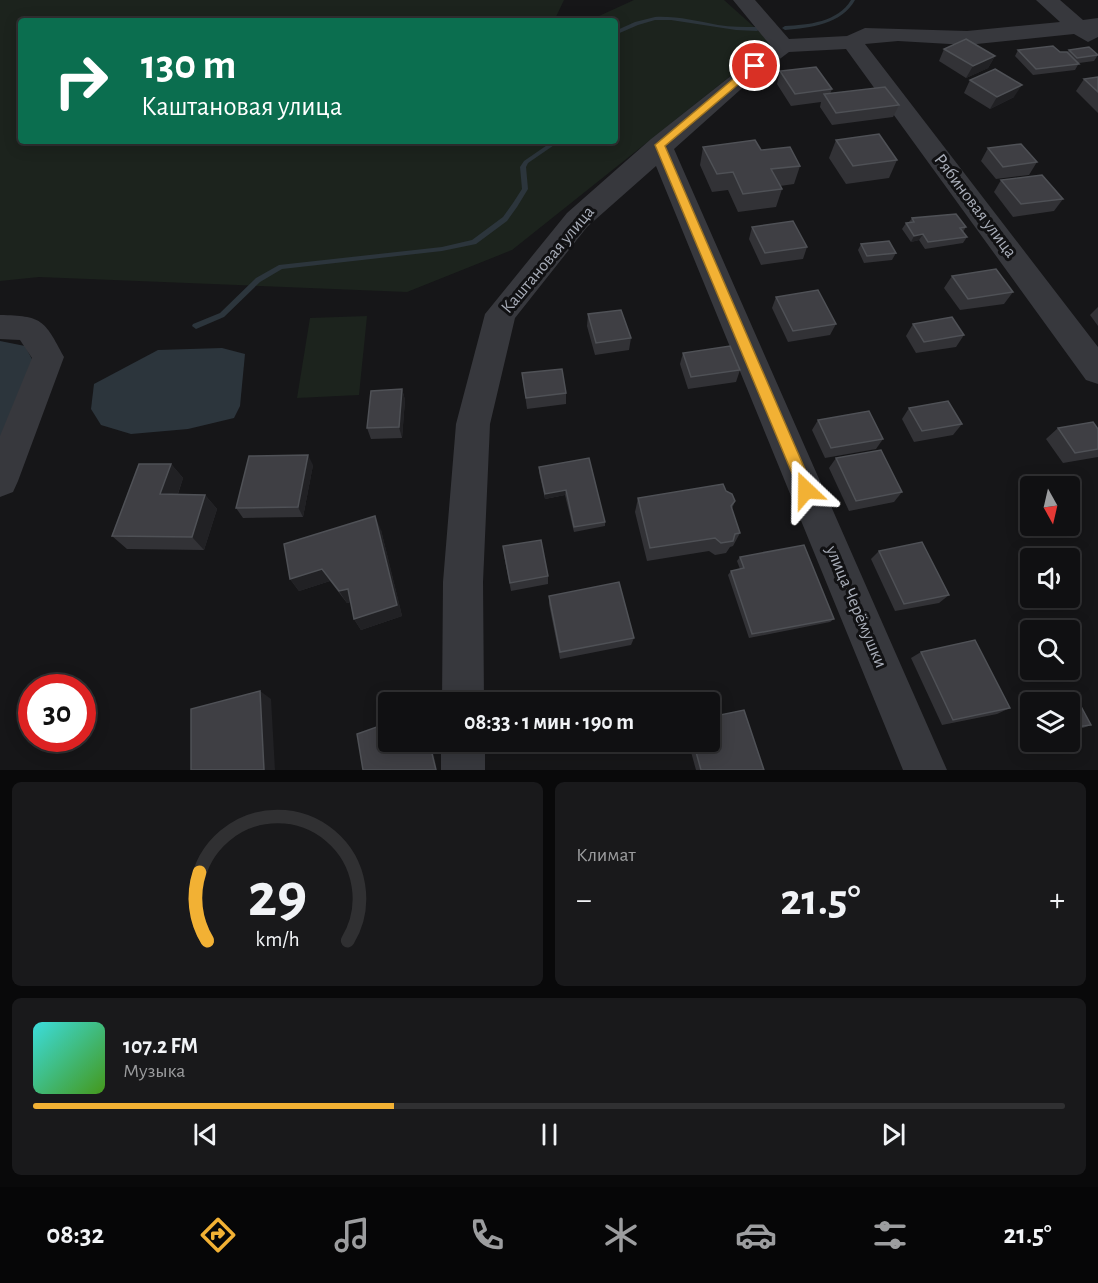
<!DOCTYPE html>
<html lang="ru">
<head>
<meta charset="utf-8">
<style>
	:root { --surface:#101012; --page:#19191b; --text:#f1f3f6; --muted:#9c9d9f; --line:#303032; --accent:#f2b134 }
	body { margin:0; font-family:"Alegreya Sans",sans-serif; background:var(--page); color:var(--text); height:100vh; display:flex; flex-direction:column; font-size:22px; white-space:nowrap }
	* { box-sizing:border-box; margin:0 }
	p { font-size:20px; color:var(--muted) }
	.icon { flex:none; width:33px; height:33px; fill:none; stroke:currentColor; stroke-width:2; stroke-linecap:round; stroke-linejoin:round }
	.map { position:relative; height:770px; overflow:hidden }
	.side { display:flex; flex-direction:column; gap:12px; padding:12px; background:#09090a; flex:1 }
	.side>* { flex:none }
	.guide { position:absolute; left:18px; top:18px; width:600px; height:126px; border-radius:6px; box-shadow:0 3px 15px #0003,0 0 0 2px var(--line); background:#0b6e4f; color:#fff; overflow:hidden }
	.needle { width:39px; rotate:172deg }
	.buttons { position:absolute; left:1020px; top:476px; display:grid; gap:12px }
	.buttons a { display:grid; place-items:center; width:60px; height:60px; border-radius:6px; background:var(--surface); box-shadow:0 3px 15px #0003,0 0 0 2px var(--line); font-size:30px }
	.speed { position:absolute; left:18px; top:674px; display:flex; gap:12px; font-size:30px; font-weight:700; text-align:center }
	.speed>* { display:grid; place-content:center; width:78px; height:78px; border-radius:50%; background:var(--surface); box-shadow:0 3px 15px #0003,0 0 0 2px var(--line); line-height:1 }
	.speed .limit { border:9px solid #d22; background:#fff; color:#111 }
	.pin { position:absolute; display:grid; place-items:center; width:51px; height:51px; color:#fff; margin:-26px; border:3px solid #fff; border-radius:50%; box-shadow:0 2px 6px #0007 }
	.me { position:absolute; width:66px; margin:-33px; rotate:337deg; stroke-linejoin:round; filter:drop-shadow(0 0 4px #0008) }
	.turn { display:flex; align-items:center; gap:21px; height:126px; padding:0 24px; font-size:27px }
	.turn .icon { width:78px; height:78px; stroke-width:2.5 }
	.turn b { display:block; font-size:42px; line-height:51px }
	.big { font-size:45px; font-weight:700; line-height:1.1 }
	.side .tile { flex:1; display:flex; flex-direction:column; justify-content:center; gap:9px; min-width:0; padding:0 21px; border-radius:9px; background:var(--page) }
	.side .dial { align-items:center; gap:0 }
	.dial svg { height:156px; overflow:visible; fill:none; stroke:var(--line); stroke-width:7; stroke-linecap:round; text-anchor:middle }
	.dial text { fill:var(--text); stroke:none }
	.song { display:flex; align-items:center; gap:18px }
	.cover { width:72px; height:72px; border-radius:9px; background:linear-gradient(135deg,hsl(180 70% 55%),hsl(100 70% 35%)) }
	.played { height:6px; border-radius:3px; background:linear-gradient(90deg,var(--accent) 35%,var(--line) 35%) }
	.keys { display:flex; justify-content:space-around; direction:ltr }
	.heat { display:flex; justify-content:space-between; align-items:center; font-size:33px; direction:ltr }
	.side .tiles { flex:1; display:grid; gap:12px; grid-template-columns:1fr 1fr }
	.tile:last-child { grid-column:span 2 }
	.trip { position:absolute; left:378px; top:692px; width:342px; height:60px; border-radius:6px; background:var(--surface); box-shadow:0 3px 15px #0003,0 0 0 2px var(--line); font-weight:700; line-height:60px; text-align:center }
	.menu { display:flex; height:96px; justify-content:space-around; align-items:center; background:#060607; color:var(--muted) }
	.menu .icon { width:42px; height:42px }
	.menu .current { color:var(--accent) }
	.menu b { font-size:27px; color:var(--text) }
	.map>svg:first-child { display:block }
	.green { fill:#1c231d }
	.water { fill:#2c353c }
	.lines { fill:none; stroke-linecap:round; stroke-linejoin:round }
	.stream { fill:#2c353c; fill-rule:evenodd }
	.minor { fill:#37383d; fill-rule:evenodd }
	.wall { fill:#323236 }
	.shaded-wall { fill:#212124 }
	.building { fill:#3f3f44; stroke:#4f5156; stroke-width:1.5 }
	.route { fill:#f2b134; stroke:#9d7322; stroke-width:1.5 }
	.labels { text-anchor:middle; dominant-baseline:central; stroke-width:6; stroke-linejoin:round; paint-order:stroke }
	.street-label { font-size:18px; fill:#a8adb8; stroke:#111113 }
</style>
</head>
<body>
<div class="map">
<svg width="1098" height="770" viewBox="0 0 1098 770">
	<rect width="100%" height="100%" fill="#161618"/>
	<g class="green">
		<polygon points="0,0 564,0 554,21 21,21 21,141 615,141 615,21 588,21 634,0 724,0 772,43 512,250 407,292 39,277 0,281"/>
		<polygon points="367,316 359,395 297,398 310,318"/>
	</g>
	<g class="water">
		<polygon points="0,341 25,346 33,361 0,446"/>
		<polygon points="222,348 245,354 240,406 234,418 188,429 131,434 101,425 91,409 94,384 158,350"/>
	</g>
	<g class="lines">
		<g class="stream">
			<path d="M851 0H855C842 24 810 28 785 30L782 28 785 26C808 25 838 22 851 0Z"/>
			<path d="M655 17C677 16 696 21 718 25 731 27 744 27 757 27L760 29 757 31 736 30 671 20H655L638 25 615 35V31L635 22Z"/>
			<polygon points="553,141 560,141 528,163 526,167 528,189 517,207 507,221 476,244 442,251 282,269 260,282 224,317 196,329 192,326 193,324 220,313 256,278 279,265 442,247 472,240 503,217 513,203 522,189 520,167 524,161"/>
		</g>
		<g class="minor">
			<polygon points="733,0 755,0 789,39 847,36 865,28 967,31 1060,22 1036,0 1060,0 1083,20 1098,18 1098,37 1088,42 1074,34 967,45 898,41 865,44 1098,347 1098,384 1086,380 846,49 789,52 749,82 674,149 947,770 903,770 656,166 587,227 515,318 490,424 483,582 484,702 442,702 443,582 456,424 485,314 567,213 651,139 770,45"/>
			<path d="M0 315C42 316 44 319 64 357L18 481 13 492 0 497V436L32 358 20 340 0 339Z"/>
			<rect x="441" y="741" width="44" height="29"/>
		</g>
	</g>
	<g class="wall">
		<polygon points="944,49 995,56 988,68 966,78 939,61"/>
		<polygon points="1018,50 1060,52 1067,52 1069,50 1098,55 1094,61 1079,63 1075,70 1033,75 1015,56"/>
		<polygon points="780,71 832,89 830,94 899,105 893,117 832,125 820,107 821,102 791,106 777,84"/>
		<polygon points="1098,77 1098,113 1076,91 1084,79"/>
		<polygon points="970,80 1014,97 990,109 964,93"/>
		<polygon points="836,140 897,160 889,178 846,184 829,158"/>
		<polygon points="703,147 761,150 800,166 794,184 780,186 782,189 776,207 738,212 728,190 712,192 700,165"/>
		<polygon points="988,148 1037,162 1029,175 996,179 981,161"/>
		<polygon points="1001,180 1063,199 1054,211 1013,217 994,192"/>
		<polygon points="912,218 966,227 963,232 967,237 963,243 925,249 919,240 911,242 902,229 906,223 909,222"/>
		<polygon points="752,227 807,247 803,259 761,265 749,239"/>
		<polygon points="861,244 896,253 892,260 864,263 858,250"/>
		<polygon points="952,276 1013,292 1004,304 960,310 944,288"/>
		<polygon points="776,297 836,324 830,335 788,342 772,308"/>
		<polygon points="1098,307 1098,326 1090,315"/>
		<polygon points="588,314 631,338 629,350 595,355 587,326"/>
		<polygon points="913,324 964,335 956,347 916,353 906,336"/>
		<polygon points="683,353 740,370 736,382 688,389 680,364"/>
		<polygon points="522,373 566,393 566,404 527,409"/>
		<polygon points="402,389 405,400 402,438 371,439 367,428"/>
		<polygon points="909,408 962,424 953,435 914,442 902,419"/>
		<polygon points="818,420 883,439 876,449 825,458 812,430"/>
		<polygon points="1058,428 1098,429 1098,457 1063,463 1046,439"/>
		<polygon points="836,458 902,492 894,502 849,511 829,468"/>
		<polygon points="171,464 183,478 178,494 205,495 217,509 204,550 127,549 112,536"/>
		<polygon points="313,465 303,517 243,518 236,508"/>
		<polygon points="539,467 605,522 605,526 574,532 565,495 545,499 539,472"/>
		<polygon points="726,491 735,501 732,509 740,533 733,546 730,547 726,553 715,555 709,551 647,561 635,512 638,498"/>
		<polygon points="381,530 402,616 361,630 354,619 351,602 347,603 330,581 299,591 290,579"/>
		<polygon points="879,551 949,595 939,603 895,611 871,559"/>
		<polygon points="504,555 548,576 548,584 511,591"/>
		<polygon points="740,557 834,619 830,622 749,638 728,575 731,571 740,569 737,561"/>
		<polygon points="549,596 634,638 631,645 560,659 549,604"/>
		<polygon points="921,652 1010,708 997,714 942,725 911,658"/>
		<polygon points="1070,702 1091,725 1083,728 1070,730"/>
		<polygon points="688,741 710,741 764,770 696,770"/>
	</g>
	<g class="shaded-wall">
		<polygon points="995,56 988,68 966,78 973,66"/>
		<polygon points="1022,85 1014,97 990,109 997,97"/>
		<polygon points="923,234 919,240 911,242 914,236"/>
		<polygon points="402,389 405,400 402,438 399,427"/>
		<polygon points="308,455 313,465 303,517 298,507"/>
		<polygon points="171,464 183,478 173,508 160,494"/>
		<polygon points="566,490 565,495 545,499 545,494"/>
		<polygon points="205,495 217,509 204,550 192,537"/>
		<polygon points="375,516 381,530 402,616 361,630 354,619"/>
		<polygon points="322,569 330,581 299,591 290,579"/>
		<polygon points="348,589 355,600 347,603 339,591"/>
		<polygon points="260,691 271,699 275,770 264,770"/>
		<polygon points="429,741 431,741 437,770 435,770"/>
	</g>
	<g class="building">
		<polygon points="966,39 995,56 973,66 944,49"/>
		<polygon points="1053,46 1060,52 1067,52 1079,64 1036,69 1018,50"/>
		<polygon points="1089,47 1098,55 1077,58 1069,50"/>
		<polygon points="816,67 832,89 795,94 780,71"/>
		<polygon points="995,69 1022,85 997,97 970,80"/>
		<polygon points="1098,77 1098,92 1084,79"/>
		<polygon points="885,87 899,105 836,113 824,94"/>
		<polygon points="879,134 897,160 853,166 836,140"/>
		<polygon points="755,140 761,150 790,147 800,166 771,169 782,189 743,194 733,172 717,174 703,147"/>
		<polygon points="1021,144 1037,162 1003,167 988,148"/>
		<polygon points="1042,175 1063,199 1021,204 1001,180"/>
		<polygon points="956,214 966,227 960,228 967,237 928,242 923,234 914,236 906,223 914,222 912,218"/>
		<polygon points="793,221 807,247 765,253 752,227"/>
		<polygon points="889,241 896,253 867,256 861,244"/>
		<polygon points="996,269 1013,292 968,299 952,276"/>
		<polygon points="818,290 836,324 793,331 776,297"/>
		<polygon points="621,310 631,338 596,343 588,314"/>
		<polygon points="952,317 964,335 924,342 913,324"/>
		<polygon points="730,346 740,370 691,377 683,353"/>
		<polygon points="562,369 566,393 526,398 522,373"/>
		<polygon points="402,389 399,427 367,428 371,391"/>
		<polygon points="948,401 962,424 922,431 909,408"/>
		<polygon points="869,411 883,439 831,448 818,420"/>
		<polygon points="1093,422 1098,429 1098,449 1075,453 1058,428"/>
		<polygon points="881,450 902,492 856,501 836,458"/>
		<polygon points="308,455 298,507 236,508 249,456"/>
		<polygon points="589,458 605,522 574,527 566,490 545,494 539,467"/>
		<polygon points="139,464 171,464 160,494 205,495 192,537 112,536"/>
		<polygon points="723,484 726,491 732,494 735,501 731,506 740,533 735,534 733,541 721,543 715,538 650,548 638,498"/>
		<polygon points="375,516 397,605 354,619 348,589 339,591 322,569 290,579 284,544"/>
		<polygon points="541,540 548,576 510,583 503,546"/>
		<polygon points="922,542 949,595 904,604 879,551"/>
		<polygon points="804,545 834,619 752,634 731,571 744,568 740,557"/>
		<polygon points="619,582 634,638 560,652 549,596"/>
		<polygon points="975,640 1010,708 953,720 921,652"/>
		<polygon points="260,691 264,770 191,770 191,709"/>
		<polygon points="658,699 659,702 640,702"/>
		<polygon points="1077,699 1091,725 1070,728 1070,702 1058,702"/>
		<polygon points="744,710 764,770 701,770 693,741 710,741 710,717"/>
		<polygon points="388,723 388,741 429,741 436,770 363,770 357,734"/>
	</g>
	<polygon class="route" points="751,64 760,66 665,146 814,490 806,496 799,490 655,145"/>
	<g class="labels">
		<g class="street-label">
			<text transform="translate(975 206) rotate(53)">Рябиновая улица</text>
			<text transform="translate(548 260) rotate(-50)">Каштановая улица</text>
			<text transform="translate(856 607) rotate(67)">улица Черёмушки</text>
		</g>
	</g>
</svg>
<div class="buttons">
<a><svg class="needle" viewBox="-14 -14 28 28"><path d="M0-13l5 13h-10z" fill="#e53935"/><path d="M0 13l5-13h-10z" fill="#9c9d9f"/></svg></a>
<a><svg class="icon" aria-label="sound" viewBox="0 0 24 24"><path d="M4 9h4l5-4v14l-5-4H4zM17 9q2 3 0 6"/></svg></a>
<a><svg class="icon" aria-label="search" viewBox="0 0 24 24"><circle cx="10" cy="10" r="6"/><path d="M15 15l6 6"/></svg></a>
<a><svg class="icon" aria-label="layers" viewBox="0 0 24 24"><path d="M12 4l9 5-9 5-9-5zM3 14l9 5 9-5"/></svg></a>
</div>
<div class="speed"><div class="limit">30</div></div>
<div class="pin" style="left:755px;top:66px;background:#d93025"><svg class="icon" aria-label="arrive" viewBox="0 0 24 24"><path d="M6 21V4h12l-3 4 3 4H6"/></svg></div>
<svg class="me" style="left:806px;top:490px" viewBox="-20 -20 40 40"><path d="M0-17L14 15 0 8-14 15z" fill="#f2b134" stroke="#fff" stroke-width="4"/></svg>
<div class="trip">08:33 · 1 мин · 190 m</div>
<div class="guide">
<div class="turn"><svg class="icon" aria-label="right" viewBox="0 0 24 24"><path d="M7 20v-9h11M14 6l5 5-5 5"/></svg><div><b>130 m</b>Каштановая улица</div></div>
</div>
</div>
<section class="side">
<div class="tiles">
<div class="tile dial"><svg viewBox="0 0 100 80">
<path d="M14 69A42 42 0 1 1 86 69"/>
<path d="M14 69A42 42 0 0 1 10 34" stroke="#f2b134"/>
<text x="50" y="56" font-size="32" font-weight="700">29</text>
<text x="50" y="72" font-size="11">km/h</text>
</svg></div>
<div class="tile"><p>Климат</p>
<div class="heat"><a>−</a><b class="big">21.5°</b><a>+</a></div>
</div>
<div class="tile">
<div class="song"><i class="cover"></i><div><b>107.2 FM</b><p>Музыка</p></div></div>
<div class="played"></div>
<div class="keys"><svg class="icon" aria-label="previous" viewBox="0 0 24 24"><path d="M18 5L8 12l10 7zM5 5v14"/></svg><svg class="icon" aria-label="pause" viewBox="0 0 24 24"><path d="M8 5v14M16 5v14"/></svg><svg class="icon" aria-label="next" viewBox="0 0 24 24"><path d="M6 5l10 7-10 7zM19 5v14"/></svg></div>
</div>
</div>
</section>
<nav class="menu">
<b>08:32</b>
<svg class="icon current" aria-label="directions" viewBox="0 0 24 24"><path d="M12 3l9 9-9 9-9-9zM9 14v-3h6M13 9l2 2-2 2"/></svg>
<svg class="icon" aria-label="music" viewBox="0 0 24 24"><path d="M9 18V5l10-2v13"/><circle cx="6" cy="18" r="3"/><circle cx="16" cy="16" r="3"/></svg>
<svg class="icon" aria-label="phone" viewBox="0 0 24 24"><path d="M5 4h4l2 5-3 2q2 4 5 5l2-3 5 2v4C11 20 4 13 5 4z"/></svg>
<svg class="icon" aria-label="climate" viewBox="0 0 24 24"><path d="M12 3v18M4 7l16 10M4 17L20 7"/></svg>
<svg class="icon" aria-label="car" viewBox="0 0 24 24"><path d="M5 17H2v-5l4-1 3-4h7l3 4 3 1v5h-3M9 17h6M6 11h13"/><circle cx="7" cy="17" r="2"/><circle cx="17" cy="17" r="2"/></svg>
<svg class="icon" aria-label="filters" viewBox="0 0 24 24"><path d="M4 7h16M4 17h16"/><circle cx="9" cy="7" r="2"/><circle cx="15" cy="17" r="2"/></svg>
<b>21.5°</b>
</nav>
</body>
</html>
